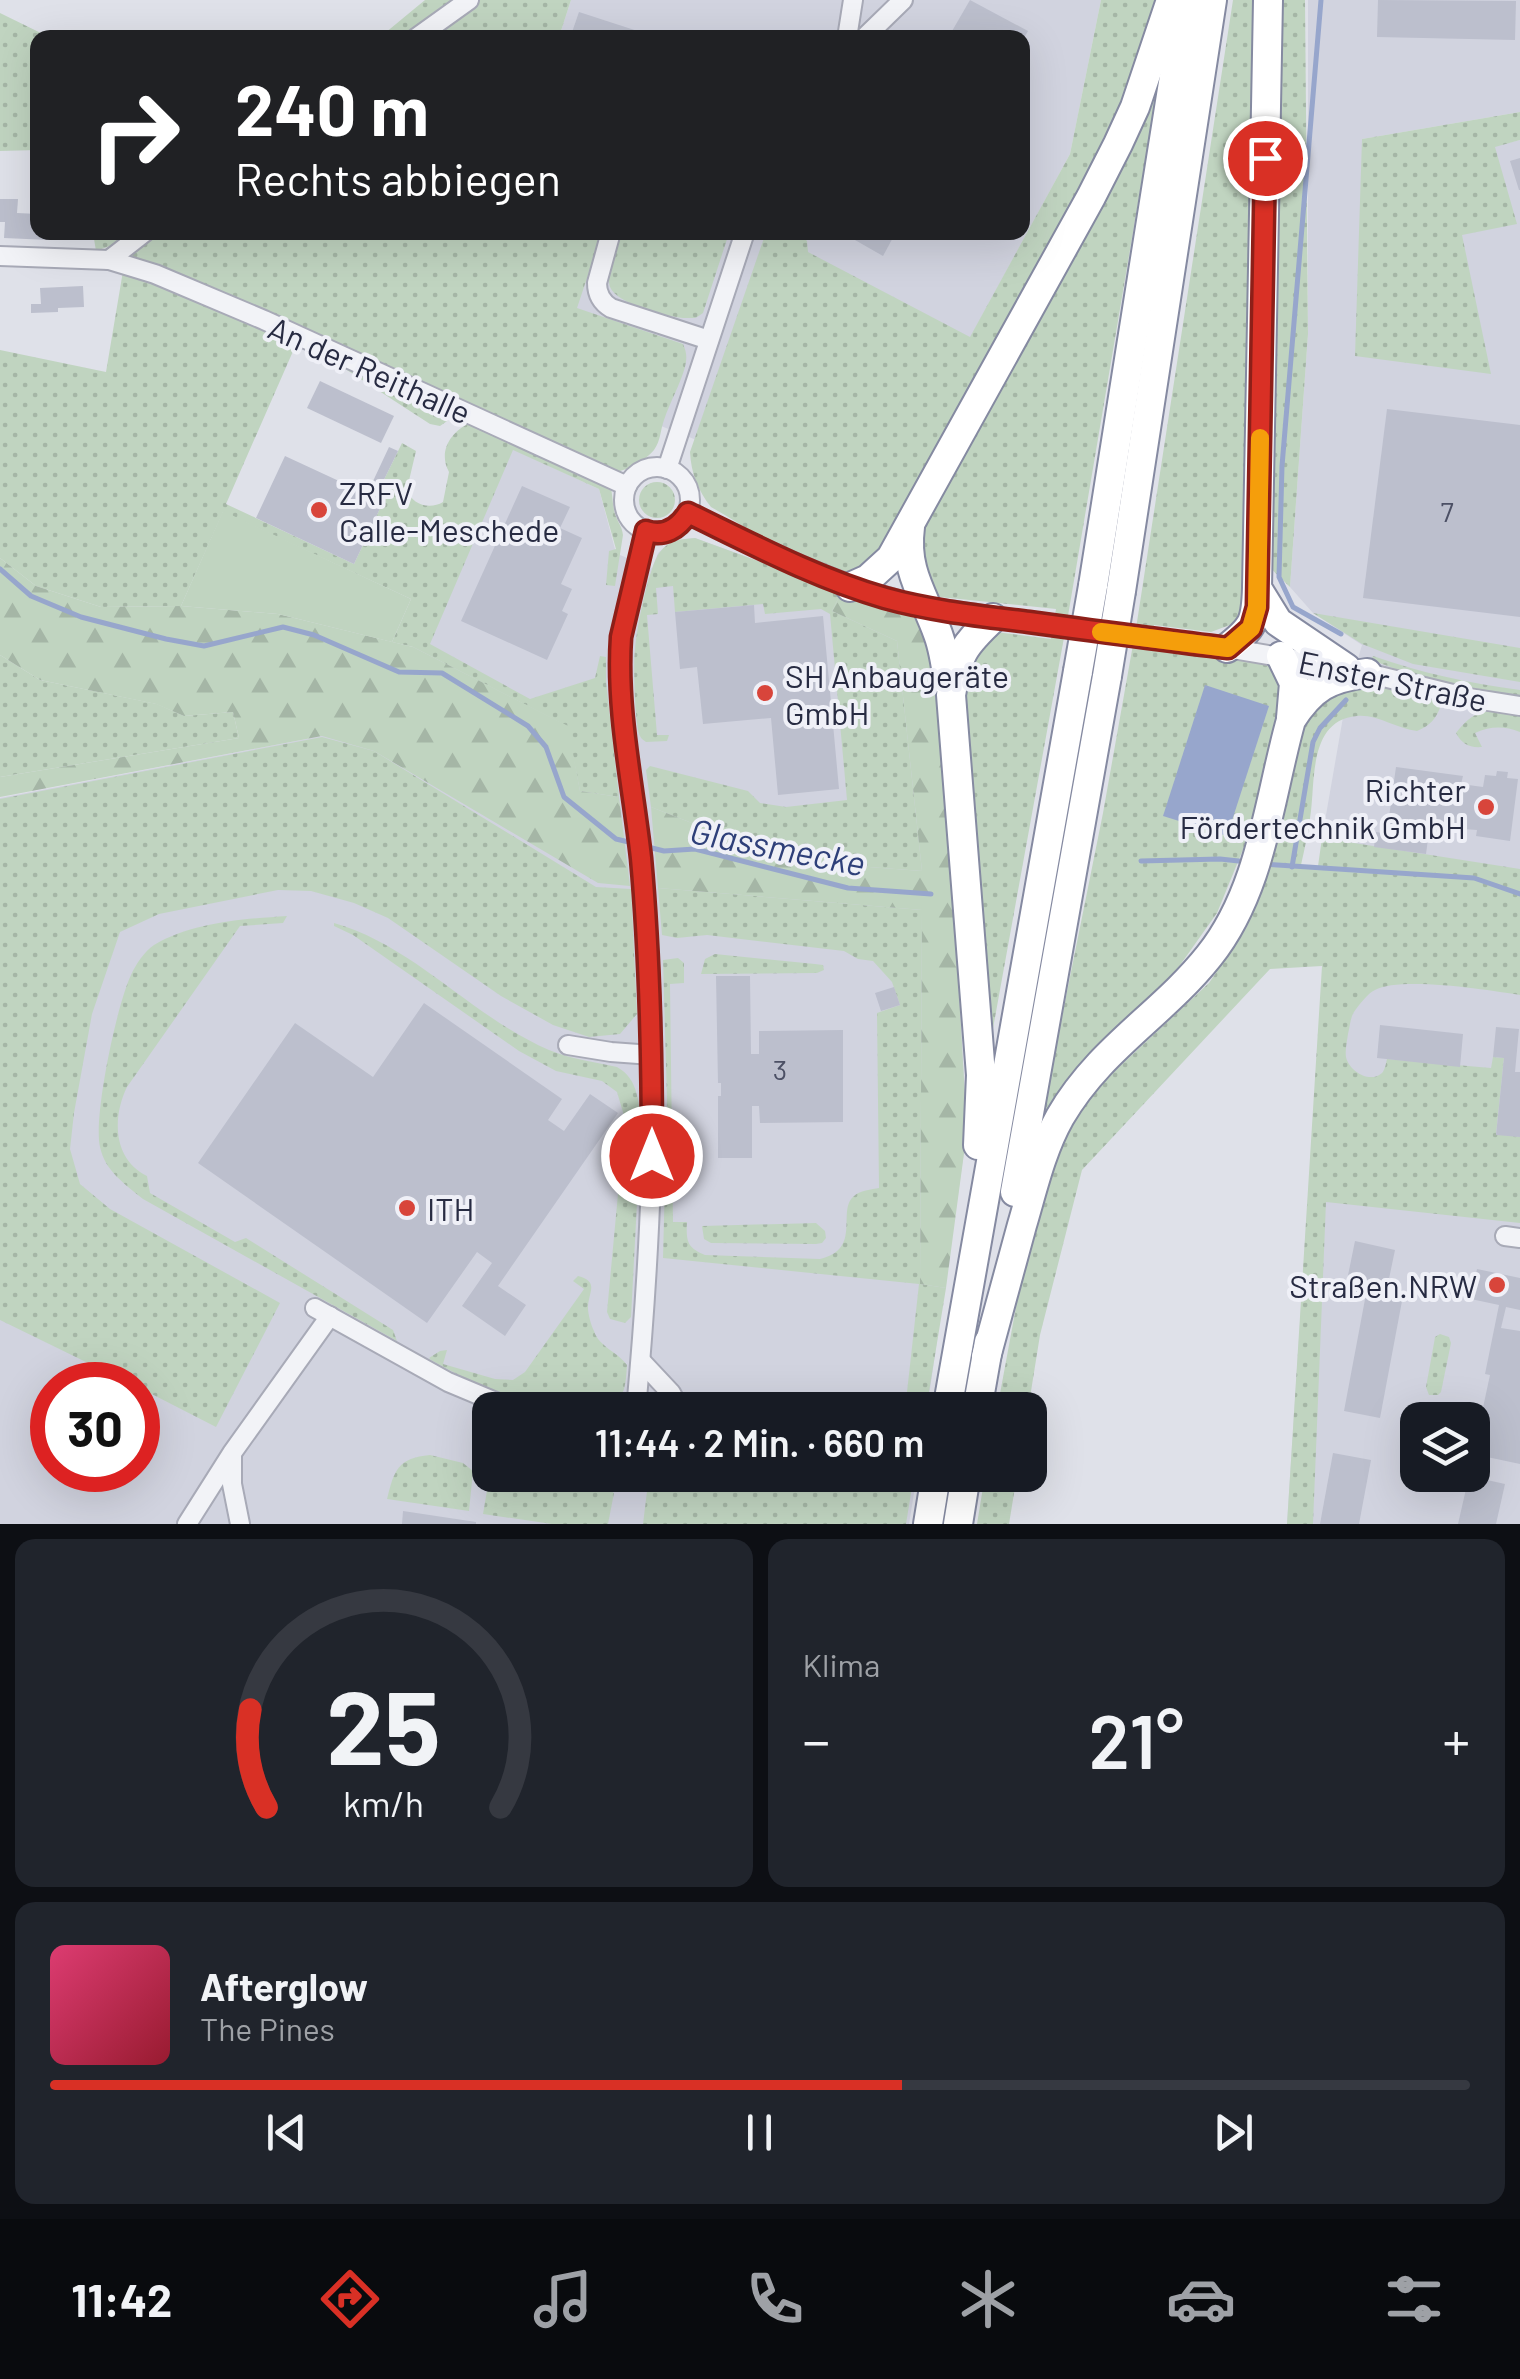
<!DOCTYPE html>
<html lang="de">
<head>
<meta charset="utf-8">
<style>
	:root { --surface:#171b24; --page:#20242c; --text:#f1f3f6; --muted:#9ea1a6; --line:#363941; --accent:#d93025 }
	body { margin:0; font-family:Barlow,sans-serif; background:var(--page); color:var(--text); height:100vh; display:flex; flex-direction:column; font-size:38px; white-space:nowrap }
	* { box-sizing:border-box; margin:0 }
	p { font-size:32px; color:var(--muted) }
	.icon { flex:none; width:55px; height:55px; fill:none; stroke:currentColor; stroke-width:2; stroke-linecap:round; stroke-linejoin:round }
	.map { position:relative; height:1524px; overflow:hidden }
	.drawer { display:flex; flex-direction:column; gap:15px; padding:15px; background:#0d0f14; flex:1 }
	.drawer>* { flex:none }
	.guide { position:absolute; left:30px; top:30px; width:1000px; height:210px; border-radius:20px; box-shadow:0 10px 40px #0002; background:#202124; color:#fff; overflow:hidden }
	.fabs { position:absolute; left:1400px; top:1402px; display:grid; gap:20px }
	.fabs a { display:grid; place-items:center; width:90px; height:90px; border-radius:20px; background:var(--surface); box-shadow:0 10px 40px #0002; font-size:50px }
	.speed { position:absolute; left:30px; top:1362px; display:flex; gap:20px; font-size:50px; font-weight:700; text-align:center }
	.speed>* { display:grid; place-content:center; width:130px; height:130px; border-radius:50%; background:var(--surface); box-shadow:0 10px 40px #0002; line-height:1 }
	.speed .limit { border:15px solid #d22; background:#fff; color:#111 }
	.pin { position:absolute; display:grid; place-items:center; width:85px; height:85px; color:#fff; margin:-42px; border:5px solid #fff; border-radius:50%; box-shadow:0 2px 10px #0007 }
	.me { position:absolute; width:110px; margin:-55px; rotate:0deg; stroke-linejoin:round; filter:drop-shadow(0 0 8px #0008) }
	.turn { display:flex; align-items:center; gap:35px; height:210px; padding:0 40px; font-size:45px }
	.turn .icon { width:130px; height:130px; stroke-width:2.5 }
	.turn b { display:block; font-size:70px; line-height:85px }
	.big { font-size:75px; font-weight:600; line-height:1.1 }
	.drawer .widget { flex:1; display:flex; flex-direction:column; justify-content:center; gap:15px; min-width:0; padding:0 35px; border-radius:20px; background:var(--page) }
	.drawer .dial { align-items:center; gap:0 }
	.dial svg { height:260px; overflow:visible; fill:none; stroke:var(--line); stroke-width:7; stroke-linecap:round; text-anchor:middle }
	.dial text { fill:var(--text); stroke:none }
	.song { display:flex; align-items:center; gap:30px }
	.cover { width:120px; height:120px; border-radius:15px; background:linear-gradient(135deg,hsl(340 70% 55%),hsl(350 70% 35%)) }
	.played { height:10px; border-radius:5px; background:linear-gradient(90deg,var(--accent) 60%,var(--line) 60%) }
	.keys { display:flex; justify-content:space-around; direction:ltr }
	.heat { display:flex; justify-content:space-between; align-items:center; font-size:55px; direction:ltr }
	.drawer .tiles { flex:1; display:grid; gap:15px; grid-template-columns:1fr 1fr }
	.widget:last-child { grid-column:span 2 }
	.trip { position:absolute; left:472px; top:1392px; width:575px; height:100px; border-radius:20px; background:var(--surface); box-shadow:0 10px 40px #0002; font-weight:600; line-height:100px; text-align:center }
	.dock { display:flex; height:160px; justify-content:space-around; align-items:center; background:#090b0e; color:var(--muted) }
	.dock .icon { width:70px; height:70px }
	.dock .active { color:var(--accent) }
	.dock b { font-size:45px; color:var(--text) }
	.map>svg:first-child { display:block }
	.built { fill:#d1d3df; fill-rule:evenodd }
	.grass { fill:url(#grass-dots) }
	.forest { fill:url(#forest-firs) }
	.pitch { fill:#c0d4c0 }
	.water { fill:#97a6cc }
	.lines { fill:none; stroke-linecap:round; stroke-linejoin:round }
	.stream { stroke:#97a6cc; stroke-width:5 }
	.building { fill:#bcbfcd }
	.minor-casing { stroke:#a8aab7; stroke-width:22 }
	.highway-casing { stroke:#858aa1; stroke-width:32 }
	.minor { stroke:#f2f3f7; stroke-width:18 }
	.highway { stroke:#fff; stroke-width:28 }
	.highway-bridge-casing { stroke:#858aa1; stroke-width:32; stroke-linecap:butt }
	.highway-bridge { stroke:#fff; stroke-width:28 }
	.route-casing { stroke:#8d1f18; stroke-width:25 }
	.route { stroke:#d93025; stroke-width:18 }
	.slow { stroke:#f59e0b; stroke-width:18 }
	.poi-dot { fill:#d8453b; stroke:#eff0f7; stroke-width:4 }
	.labels { text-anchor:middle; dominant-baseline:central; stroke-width:8; stroke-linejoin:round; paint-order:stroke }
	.number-label { font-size:28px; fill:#4c5065 }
	.street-label { font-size:32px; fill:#272b42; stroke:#eff0f7 }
	.poi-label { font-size:32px; fill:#272b42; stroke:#eff0f7; text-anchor:start }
	.water-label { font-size:35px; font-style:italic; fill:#2e3f79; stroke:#eff0f7 }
</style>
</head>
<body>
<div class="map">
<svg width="1520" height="1524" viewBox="0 0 1520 1524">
	<defs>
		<pattern id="grass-dots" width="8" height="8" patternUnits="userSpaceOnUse" patternTransform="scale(2.5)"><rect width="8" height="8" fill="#c0d4c0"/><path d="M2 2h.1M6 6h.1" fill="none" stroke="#a5b6a6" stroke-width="1.8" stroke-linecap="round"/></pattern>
		<pattern id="forest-firs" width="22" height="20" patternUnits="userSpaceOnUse" patternTransform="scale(2.5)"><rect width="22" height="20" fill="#c0d4c0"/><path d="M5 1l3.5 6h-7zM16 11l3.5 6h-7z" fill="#a5b6a6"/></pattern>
	</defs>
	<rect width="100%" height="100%" fill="#dfe1e9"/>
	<g class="built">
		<polygon points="571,0 1101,0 1070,154 970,338 703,445 694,439 661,426 591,460 503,233 1022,232 1022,38 559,37"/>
		<path d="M1308 0H1520V112L1362 139 1462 235 1495 146 1520 140V1524H1287L1323 966 1322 838 1346 700 1362 645 1313 613 1290 587 1308 334ZM1418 1420H1472V1475H1418Z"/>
		<path d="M497 442 599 489 616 553 620 555 652 568 658 553 667 545 676 540 695 538 780 569 840 595 905 613 951 853 967 1131 927 1410H490V1475H917L909 1524H0V798L322 736 413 647ZM52 1385H138V1470H52Z"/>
	</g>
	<g class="grass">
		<polygon points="425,0 571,0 559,37 379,38"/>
		<path d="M1101 0H1157L1137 62 1108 133 885 552 854 574C803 568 755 532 711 507 698 491 691 473 690 452L765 235 767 233H799L807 241 808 252 970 337 1070 154Z"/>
		<polygon points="1233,0 1260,0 1246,619 1211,632 1154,625 1150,645 1265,662 1276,667 1285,700 1244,847 1217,913 1173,975 1076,1075 1041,1121 1103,813 1137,622"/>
		<polygon points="1277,0 1305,0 1308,334 1290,587 1266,564"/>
		<polygon points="0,13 49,37 38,38 37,150 0,151"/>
		<polygon points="1162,61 1069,610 988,1056 959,695 971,651 996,632 1051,639 1056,609 940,597 920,567 922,521"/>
		<polygon points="1520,112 1520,140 1495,147 1517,224 1462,235 1491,374 1355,356 1362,139"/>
		<path d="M93 233H602L577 308 683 344C687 353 687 358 685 367 680 385 670 402 664 420 660 431 661 440 654 450 645 461 626 472 612 472L128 258 118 243 96 251Z"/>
		<path d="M621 233H729L703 313C695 318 698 318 689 318 672 319 616 304 610 287 605 270 616 248 621 233Z"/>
		<path d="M123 271 248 318 294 349 226 504 354 564 383 502 375 498 402 443 416 451 407 489C411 505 430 510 443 502L449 472C438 452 450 432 470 423L610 484C613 494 612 504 615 514 618 523 622 526 623 535L615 586 606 585 609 551 616 549 599 489 513 450 430 644 530 699 595 678 600 656 606 657V682L619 797 580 791 567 726 413 647 392 642 411 599 223 512 181 606 101 607 36 586 0 558V350L106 372Z"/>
		<polygon points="338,361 449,412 450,419 440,426 430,424 336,363"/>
		<circle cx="657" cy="500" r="18"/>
		<path d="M695 538 780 569 840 595 832 611 897 641 922 871 789 861 651 807 646 770 650 766 748 791 760 803 786 807 847 800 830 614 821 609 765 614 763 604 675 612 673 586 656 588 658 614 647 615 657 735H669L667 741 646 742C644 740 641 739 640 736 635 727 633 663 635 650 636 631 649 565 660 552 669 540 681 539 695 538Z"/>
		<polygon points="1313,613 1520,648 1520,682 1413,664 1362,644"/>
		<polygon points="0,655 40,680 157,704 184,716 233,712 239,738 0,777"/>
		<path d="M1373 656C1421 673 1469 683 1520 690V697L1418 677 1371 660Z"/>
		<path d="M1368 681 1437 699 1441 705C1436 719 1431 725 1417 731 1397 729 1377 714 1357 716 1310 720 1315 777 1311 811 1309 829 1305 847 1301 865L1318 866 1322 838 1520 869V995C1490 990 1400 976 1375 990 1368 993 1358 1006 1354 1012 1350 1018 1350 1027 1348 1034 1347 1041 1345 1050 1346 1057 1349 1071 1370 1084 1382 1073 1385 1070 1386 1063 1387 1059L1491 1068 1493 1057 1504 1058 1496 1134 1520 1137V1223L1326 1202 1313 1524H1287L1322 966 1270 969 1082 1170 1040 1335 1028 1410H997L1033 1215 1073 1115 1118 1068 1209 983 1247 927 1266 862 1295 738 1318 698Z"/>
		<path d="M1494 711 1520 715V732C1504 726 1491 726 1475 733L1482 747C1469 748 1462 744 1456 733 1468 718 1475 712 1494 711Z"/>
		<polygon points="322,737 374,751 596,887 631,889 637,1014 620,1034 589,1037 553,1025 501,996 388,918 354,903 311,891 278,890 159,914 120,932 92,1014 74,1113 70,1149 80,1184 110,1209 280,1303 216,1427 138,1387 138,1385 133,1385 0,1320 0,799"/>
		<path d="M658 888 922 910 920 1284 946 1288 926 1410H905L919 1284 663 1258 667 1101 663 960 678 958 684 963V983L670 984 673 1222H687C686 1241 687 1248 705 1255L820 1259C863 1249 836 1211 854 1196 859 1191 872 1189 879 1188L877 1013 900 1005 892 982 873 961 858 959 844 951 707 935 677 938 662 935Z"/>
		<path d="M287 916 283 923 240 926 127 1087C112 1118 113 1159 147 1176L150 1193 235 1242 246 1238 393 1330 397 1341 143 1199C125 1184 105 1171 100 1147 93 1117 117 1004 131 975 136 964 144 952 154 945 193 922 244 919 287 916Z"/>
		<path d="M334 923C415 946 472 1017 549 1050 570 1059 595 1062 617 1067 639 1079 639 1104 641 1127L631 1317 625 1323 610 1319 607 1312 625 1119 617 1092 602 1081 556 1071 519 1051 353 935 334 926Z"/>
		<polygon points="715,954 815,964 823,965 824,970 817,973 701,974 705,959"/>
		<polygon points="816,1223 825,1231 826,1238 822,1243 816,1244 711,1243 704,1239 702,1226"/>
		<path d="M578 1276C600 1282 588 1292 588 1308 588 1314 591 1325 594 1331 599 1347 618 1352 627 1365 626 1377 626 1393 617 1402 610 1410 598 1410 588 1410 533 1410 478 1387 431 1360L429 1358 440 1351 447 1350 443 1364 495 1379 513 1380 525 1372 584 1289 573 1281Z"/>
		<polygon points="1440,1334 1449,1337 1451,1343 1441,1392 1438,1395 1429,1395 1426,1387 1434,1343 1435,1337"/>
		<path d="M430 1455 463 1463 473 1471 469 1511 387 1499C394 1470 398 1458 430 1455Z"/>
		<polygon points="490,1473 543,1475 609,1489 614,1493 608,1524 552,1524 483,1514"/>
		<polygon points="649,1475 876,1475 897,1477 898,1475 914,1475 906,1524 643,1524"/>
		<polygon points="985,1475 1017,1475 1009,1524 977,1524"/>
	</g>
	<g class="forest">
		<polygon points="0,558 36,586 101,607 181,606 278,614 413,647 568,726 580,791 619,797 630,886 598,883 374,751 322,736 0,797 0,777 239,738 233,712 184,716 156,704 40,680 0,655"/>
		<polygon points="840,595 905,613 921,621 938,665 951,853 967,1131 946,1288 920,1284 922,910 658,888 651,807 789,861 922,871 897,641 832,611"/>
	</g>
	<polygon class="pitch" points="223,511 411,599 392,642 278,614 181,606"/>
	<polygon class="water" points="1205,685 1269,706 1227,836 1163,816"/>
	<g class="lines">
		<g class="stream">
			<polyline points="1321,0 1282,466 1279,577 1293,607 1341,634"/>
			<polyline points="0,569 31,596 81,617 166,639 204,646 283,627 314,635 399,672 442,673 528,726 546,747 564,797 616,839 633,843"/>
			<polyline points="644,846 664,851 695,849 848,888 931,894"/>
			<polyline points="1141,861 1220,859 1248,862"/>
			<polyline points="1264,864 1474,878 1520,894"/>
			<polyline points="1292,867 1313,742 1320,728 1346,700"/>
		</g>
	</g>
	<g class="building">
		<polygon points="970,0 1028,31 1024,38 948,38"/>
		<polygon points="1378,0 1516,1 1515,40 1377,37"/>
		<polygon points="579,12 656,37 656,38 570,38"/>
		<polygon points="1520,158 1520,190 1519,190 1510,161"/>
		<polygon points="0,199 18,199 17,213 38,214 38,232 49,232 49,240 4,238 5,222 0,222"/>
		<polygon points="841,232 896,232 883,256"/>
		<polygon points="83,286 84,307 58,308 58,312 31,313 31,304 41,304 40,288"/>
		<polygon points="320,381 394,416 381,443 307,408"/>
		<polygon points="1387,409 1520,425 1520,617 1363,598"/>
		<polygon points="389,447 398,451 375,498 383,502 354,564 256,518 285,456 367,494"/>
		<polygon points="522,486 570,507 560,528 582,538 561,584 572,589 562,611 568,614 547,660 461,621"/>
		<polygon points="754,605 755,623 823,616 839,789 778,795 771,718 703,724 697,667 680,669 675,612"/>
		<polygon points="1396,767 1463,776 1461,784 1483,787 1485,775 1496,776 1497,771 1508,772 1507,778 1518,779 1510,841 1476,836 1477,830 1464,829 1463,834 1458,834 1459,828 1455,827 1455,833 1388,824"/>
		<polygon points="1376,832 1428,839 1426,854 1374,847"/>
		<polygon points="716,976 750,976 751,1054 759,1054 759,1031 843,1030 843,1122 760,1123 759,1106 752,1106 752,1158 718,1158 718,1096 721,1096 721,1083 718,1083"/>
		<polygon points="894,987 900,1005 881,1011 875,993"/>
		<polygon points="424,1003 562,1099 548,1120 564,1131 590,1094 618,1113 498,1286 526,1305 505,1336 462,1306 492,1263 477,1252 427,1323 198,1163 295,1023 373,1077"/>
		<polygon points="1380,1025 1463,1034 1460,1067 1377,1058"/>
		<polygon points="1496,1027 1519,1029 1515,1072 1520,1072 1520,1137 1496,1135 1504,1058 1493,1057"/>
		<polygon points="1355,1241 1395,1250 1385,1298 1402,1301 1380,1418 1344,1411 1366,1294 1345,1290"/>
		<polygon points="1477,1269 1520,1278 1520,1310 1506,1307 1501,1328 1520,1331 1520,1464 1473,1454 1490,1375 1485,1374 1499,1305 1471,1299"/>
		<polygon points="1333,1453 1371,1460 1359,1524 1320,1524"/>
		<polygon points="1469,1476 1505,1484 1496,1524 1458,1524"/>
		<polygon points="403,1511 476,1522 476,1524 402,1524"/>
	</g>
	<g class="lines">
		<g class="minor-casing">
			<g id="minor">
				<polyline points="416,38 469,0"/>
				<polyline points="847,38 853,0"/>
				<polyline points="864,38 903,0"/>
				<path d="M611 232 597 283C597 294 601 302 611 308L709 340"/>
				<polyline points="0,256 109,260 155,274 264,320 627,486"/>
				<polyline points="109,260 145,232"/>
				<circle cx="657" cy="500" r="33"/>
				<polyline points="667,469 745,232"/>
				<path d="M688 513C766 550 841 588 926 607L1227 648 1334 666"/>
				<polyline points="1359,671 1469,698 1520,706"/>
				<polyline points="568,1045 611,1052 652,1055"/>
				<polyline points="1505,1236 1520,1238"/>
				<polyline points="315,1308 448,1382 515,1410"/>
				<polyline points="641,1361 671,1393 680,1410"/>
				<path d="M636 1410C650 1256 658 1101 648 947 645 897 640 846 633 796 626 744 617 690 621 637L646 531"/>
				<polyline points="232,1454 232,1484 240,1524"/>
				<polyline points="187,1524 232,1453 330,1316"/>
			</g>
		</g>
		<g class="highway-casing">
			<g id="highway">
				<polyline points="1268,0 1257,588 1278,622 1346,668"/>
				<path d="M910 527C904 571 924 595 938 634 944 650 946 666 948 682"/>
				<polyline points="1093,586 1186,1"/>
				<polyline points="850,587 868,579 891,558 1091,197 1118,144 1135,107 1171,0"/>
				<polyline points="1121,591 1212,0"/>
				<path d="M1227 648C1254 627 1256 621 1257 588"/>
				<polyline points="1281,656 1294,683 1291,718"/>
				<path d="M978 1145 981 1075 951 695C958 654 963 646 993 618"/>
				<polyline points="1015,1192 1107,676"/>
				<path d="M986 1357C998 1313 1010 1269 1022 1225 1033 1188 1041 1151 1060 1117 1100 1048 1162 1015 1209 956 1262 890 1269 798 1291 720 1312 687 1329 678 1367 673"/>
				<polyline points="947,1410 1078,671"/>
				<polyline points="977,1410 989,1342"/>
				<polyline points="928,1524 936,1475"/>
				<polyline points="958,1524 966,1475"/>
			</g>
		</g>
		<use href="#minor" class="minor"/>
		<use href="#highway" class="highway"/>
		<g class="highway-bridge-casing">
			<g id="highway-bridge">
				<polyline points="1078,671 1093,586"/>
				<polyline points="1107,676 1121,591"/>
			</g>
		</g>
		<use href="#highway-bridge" class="highway-bridge"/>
	</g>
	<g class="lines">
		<g class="route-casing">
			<path id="route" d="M652 1156C652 1056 650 957 641 858 633 785 616 711 621 637L646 531C664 537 678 529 688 513 752 544 816 578 885 598 932 611 981 616 1029 622 1095 631 1161 640 1228 648L1251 628 1257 607 1265 158"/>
		</g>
		<use href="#route" class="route"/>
		<polyline class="slow" points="1101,632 1228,648 1251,628 1257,607 1260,438"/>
	</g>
	<g class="poi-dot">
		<circle cx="319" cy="510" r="10"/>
		<circle cx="765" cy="693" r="10"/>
		<circle cx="1486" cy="807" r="10"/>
		<circle cx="407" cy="1208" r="10"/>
		<circle cx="1497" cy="1285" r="10"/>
	</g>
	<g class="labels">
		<g class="number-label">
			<text x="1447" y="511">7</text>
			<text x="780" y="1069">3</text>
		</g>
		<g class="street-label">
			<text transform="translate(370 369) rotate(24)">An der Reithalle</text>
			<text transform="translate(1393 680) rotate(12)">Enster Straße</text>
		</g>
		<g class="poi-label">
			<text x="339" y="492">ZRFV<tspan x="339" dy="37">Calle-Meschede</tspan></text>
			<text x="785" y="675">SH Anbaugeräte<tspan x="785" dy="37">GmbH</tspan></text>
			<text x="1466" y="789" text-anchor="end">Richter<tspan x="1466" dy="37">Fördertechnik GmbH</tspan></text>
			<text x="427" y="1208">ITH</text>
			<text x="1477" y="1285" text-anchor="end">Straßen.NRW</text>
		</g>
		<g class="water-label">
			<text transform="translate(778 846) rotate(11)">Glassmecke</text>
		</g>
	</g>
</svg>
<div class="fabs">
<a><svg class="icon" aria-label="layers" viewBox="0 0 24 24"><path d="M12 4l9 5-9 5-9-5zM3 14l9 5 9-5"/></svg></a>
</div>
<div class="speed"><div class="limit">30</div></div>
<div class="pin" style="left:1265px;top:158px;background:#d93025"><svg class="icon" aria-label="arrive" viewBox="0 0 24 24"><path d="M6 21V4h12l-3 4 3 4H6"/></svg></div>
<svg class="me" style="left:652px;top:1156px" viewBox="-20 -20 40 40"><circle r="17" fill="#d93025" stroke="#fff" stroke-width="3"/><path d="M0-11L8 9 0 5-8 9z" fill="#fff"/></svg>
<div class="trip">11:44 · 2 Min. · 660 m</div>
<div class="guide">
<div class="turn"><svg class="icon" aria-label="right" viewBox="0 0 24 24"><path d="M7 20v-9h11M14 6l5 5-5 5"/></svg><div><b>240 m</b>Rechts abbiegen</div></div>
</div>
</div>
<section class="drawer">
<div class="tiles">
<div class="widget dial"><svg viewBox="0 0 100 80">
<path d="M14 69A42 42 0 1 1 86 69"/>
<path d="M14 69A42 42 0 0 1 9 39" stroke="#d93025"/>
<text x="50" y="56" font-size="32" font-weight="700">25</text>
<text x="50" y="72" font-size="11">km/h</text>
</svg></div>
<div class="widget"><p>Klima</p>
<div class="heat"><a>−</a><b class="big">21°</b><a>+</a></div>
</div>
<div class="widget">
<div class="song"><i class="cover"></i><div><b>Afterglow</b><p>The Pines</p></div></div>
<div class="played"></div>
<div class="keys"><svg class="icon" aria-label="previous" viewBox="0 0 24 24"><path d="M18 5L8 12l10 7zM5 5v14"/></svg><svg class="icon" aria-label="pause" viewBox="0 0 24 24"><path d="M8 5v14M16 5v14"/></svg><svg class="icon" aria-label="next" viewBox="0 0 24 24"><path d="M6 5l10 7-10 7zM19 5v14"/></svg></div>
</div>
</div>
</section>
<nav class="dock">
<b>11:42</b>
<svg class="icon active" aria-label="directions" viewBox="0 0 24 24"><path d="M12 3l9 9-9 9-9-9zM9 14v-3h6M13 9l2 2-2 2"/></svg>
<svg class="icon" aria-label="music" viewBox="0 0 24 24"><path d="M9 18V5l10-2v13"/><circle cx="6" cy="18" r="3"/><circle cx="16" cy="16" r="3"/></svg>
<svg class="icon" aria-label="phone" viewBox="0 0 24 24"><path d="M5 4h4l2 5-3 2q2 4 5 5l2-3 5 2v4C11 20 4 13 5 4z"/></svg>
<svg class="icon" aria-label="climate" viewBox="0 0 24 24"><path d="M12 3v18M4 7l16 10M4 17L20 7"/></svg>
<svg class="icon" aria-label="car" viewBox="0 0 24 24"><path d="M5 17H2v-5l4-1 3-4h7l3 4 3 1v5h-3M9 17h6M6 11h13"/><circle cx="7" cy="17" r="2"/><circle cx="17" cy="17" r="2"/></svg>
<svg class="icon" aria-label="filters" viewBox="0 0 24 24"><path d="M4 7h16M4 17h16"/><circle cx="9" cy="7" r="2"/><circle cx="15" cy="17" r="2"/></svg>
</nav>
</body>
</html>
